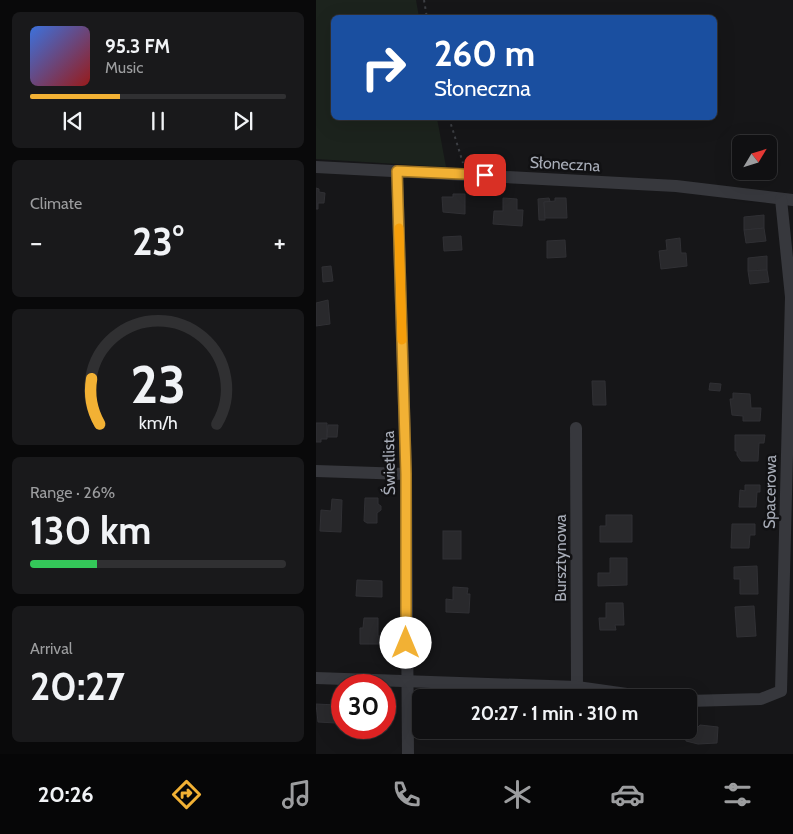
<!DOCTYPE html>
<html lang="en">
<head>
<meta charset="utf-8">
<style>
	:root { --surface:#101012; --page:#19191b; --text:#f1f3f6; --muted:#9c9d9f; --line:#303032; --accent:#f2b134 }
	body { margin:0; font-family:Cabin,sans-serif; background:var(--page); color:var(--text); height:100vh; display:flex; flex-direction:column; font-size:19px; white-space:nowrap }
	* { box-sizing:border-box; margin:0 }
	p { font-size:16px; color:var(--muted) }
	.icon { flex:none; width:28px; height:28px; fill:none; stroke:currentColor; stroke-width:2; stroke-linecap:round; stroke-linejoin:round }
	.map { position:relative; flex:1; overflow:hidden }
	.panel { display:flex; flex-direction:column; gap:12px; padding:12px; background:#09090a; width:316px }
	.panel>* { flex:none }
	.hud { position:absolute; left:15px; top:15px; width:386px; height:105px; border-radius:8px; box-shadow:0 5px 20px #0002,0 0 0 1px var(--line); background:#1a4fa0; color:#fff; overflow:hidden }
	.needle { width:32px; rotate:52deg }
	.controls { position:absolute; left:416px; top:135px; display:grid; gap:10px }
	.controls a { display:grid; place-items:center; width:45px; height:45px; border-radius:8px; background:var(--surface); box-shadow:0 5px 20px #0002,0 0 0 1px var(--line); font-size:25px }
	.speed { position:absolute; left:15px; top:674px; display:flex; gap:10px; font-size:25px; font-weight:700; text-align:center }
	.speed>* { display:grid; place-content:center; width:65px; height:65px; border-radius:50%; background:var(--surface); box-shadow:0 5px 20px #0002,0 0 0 1px var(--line); line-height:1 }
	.speed .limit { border:8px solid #d22; background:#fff; color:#111 }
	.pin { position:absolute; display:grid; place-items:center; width:42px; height:42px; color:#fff; margin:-21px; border-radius:10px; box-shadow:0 2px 8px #0006 }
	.me { position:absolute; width:55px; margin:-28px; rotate:0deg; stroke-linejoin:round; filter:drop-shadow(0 0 4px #0008) }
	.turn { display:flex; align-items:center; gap:18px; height:105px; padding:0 20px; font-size:22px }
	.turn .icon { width:65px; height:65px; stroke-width:2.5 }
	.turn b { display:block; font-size:35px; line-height:42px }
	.big { font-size:38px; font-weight:700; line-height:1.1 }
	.panel .tile { flex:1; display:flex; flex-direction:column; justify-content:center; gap:8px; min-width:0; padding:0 18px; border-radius:8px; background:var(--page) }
	.panel .dial { align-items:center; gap:0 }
	.dial svg { height:130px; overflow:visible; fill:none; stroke:var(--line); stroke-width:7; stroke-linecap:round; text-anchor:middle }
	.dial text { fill:var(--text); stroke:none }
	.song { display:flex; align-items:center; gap:15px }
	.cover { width:60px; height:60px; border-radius:8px; background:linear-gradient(135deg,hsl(220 70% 55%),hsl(0 70% 35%)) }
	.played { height:5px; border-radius:2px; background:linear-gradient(90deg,var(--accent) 35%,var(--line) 35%) }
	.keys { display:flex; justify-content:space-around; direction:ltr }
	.heat { display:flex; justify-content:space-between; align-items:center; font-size:28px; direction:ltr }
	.charge { height:8px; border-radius:4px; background:linear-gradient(90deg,#34c759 26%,var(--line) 0) }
	.trip { position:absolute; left:96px; top:689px; width:285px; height:50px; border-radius:8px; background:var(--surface); box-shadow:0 5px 20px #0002,0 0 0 1px var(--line); font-weight:700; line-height:50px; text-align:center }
	.dock { display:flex; height:80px; justify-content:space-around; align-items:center; background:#060607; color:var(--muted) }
	.dock .icon { width:35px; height:35px }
	.dock .active { color:var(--accent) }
	.dock b { font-size:22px; color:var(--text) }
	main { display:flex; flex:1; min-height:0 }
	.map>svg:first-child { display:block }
	.green { fill:#1c231d }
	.building { fill:#29292c; stroke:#303034 }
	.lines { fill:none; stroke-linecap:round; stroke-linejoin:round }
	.path { stroke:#3d3f44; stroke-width:2; stroke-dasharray:2.5 4; stroke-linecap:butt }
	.street { stroke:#37383d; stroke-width:12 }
	.route-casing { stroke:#9d7322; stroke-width:12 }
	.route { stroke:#f2b134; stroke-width:9 }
	.slow { stroke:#f59e0b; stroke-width:9 }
	.labels { text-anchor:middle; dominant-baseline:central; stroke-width:5; stroke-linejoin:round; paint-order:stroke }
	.street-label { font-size:16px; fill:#a8adb8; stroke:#111113 }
</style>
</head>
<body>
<main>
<section class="panel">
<div class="tile">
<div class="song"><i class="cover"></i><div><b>95.3 FM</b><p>Music</p></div></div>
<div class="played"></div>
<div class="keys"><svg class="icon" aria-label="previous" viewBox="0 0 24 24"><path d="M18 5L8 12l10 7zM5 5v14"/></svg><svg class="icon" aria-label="pause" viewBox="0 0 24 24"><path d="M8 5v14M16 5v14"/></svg><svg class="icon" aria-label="next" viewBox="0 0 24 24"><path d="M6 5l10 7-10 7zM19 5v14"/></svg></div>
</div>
<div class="tile"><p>Climate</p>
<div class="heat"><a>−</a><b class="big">23°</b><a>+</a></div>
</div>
<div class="tile dial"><svg viewBox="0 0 100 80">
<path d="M14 69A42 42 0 1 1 86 69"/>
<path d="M14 69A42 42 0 0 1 9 41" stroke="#f2b134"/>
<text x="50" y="56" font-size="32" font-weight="700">23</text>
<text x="50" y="72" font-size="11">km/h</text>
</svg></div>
<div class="tile"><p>Range · 26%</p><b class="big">130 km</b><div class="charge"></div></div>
<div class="tile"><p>Arrival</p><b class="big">20:27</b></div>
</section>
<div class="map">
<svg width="477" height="754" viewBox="0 0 477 754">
	<rect width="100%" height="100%" fill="#161618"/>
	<polygon class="green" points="0,0 100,0 103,17 18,18 18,118 121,118 130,167 0,159"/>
	<g class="building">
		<polygon points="0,188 3,189 3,192 9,193 8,203 2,203 2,209 0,209"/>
		<polygon points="137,194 149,194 149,214 127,212 126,197 137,197"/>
		<polygon points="187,198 201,199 201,210 207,210 206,226 177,224 178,211 187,211"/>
		<polygon points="233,198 234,201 228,202 229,220 223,220 222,199"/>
		<polygon points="239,198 250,198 251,218 229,218 228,202 239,201"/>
		<polygon points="448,215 448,228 428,230 428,217"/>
		<polygon points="448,228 450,241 430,243 428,230"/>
		<polygon points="145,236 146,250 128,251 127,237"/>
		<polygon points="364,238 365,253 370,253 371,266 345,269 343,251 351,250 350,240"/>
		<polygon points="249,240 250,257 231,258 231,241"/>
		<polygon points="451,256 451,270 432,271 432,258"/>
		<polygon points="15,266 17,281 7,282 6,267"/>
		<polygon points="451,270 453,282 434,284 432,271"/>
		<polygon points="12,300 14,324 0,326 0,303"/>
		<polygon points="276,381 289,381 290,405 277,405"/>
		<polygon points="394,383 405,384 404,391 393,390"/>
		<polygon points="417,393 434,394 435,408 445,408 444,421 427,421 427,416 416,415 414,399 417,399"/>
		<polygon points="0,423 11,423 11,439 5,439 5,442 0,442"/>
		<polygon points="12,425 22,425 21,437 11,437"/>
		<polygon points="419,435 449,435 448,443 443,443 442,461 425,461 421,455 421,451 419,451"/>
		<polygon points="429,485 444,485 444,492 441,492 440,507 423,507 424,490 429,491"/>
		<polygon points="49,498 62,498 62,504 65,506 65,510 61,513 61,523 51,523 48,521"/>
		<polygon points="16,499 26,500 25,532 4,531 5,510 15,511"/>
		<polygon points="290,515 316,515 316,542 284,542 284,526 290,526"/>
		<polygon points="416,524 439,524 439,535 434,535 433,548 415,548"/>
		<rect x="127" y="531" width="18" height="28"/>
		<polygon points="294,558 311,558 311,585 282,586 282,573 294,573"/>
		<polygon points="441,566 442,594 424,594 424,579 418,579 418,567"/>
		<polygon points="41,580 66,581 66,597 40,596"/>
		<polygon points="137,587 152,588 151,594 154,594 153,613 130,612 130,599 137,600"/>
		<polygon points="290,603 307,603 308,625 299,625 300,630 284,630 283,618 290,618"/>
		<polygon points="438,606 440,636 421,637 419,607"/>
		<polygon points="48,618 62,618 62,636 65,636 64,644 44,644 44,628 47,628"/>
		<polygon points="0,704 21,705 20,723 2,722"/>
		<polygon points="372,724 382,727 384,725 402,727 401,743 382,744 370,741 369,734 372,730"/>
		<rect x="35" y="728" width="18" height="4"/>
	</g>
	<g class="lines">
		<g class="path">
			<polyline points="108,0 111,18"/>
			<polyline points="133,118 147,163"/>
		</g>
		<g class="street">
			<polyline points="0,167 360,186 477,200"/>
			<polyline points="81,171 90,474 92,754"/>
			<polyline points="260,428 261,687"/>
			<polyline points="0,471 90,474"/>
			<polyline points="0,678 261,687 339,698"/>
			<polyline points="372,701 445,699 465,691 475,297 465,199"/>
		</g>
	</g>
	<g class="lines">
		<g class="route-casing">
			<polyline id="route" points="90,643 90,474 81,171 169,175"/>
		</g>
		<use href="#route" class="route"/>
		<polyline class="slow" points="83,228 86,340"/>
	</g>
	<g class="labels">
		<g class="street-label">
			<text transform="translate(249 164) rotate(3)">Słoneczna</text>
			<text transform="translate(73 463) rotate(-91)">Świetlista</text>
			<text transform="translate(454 492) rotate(-89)">Spacerowa</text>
			<text transform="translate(244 558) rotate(-90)">Bursztynowa</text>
		</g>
	</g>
</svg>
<div class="controls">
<a><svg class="needle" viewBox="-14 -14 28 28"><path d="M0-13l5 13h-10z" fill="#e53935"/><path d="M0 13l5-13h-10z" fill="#9c9d9f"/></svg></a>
</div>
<div class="speed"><div class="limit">30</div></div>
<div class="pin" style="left:169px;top:175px;background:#d93025"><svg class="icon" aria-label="arrive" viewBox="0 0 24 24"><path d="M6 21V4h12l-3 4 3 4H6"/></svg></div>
<svg class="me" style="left:90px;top:643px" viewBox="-20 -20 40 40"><circle r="19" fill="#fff"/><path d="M0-13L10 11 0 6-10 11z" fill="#f2b134"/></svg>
<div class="trip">20:27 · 1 min · 310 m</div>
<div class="hud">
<div class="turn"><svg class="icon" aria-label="right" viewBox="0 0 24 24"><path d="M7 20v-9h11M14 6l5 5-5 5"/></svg><div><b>260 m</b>Słoneczna</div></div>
</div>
</div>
</main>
<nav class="dock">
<b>20:26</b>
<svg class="icon active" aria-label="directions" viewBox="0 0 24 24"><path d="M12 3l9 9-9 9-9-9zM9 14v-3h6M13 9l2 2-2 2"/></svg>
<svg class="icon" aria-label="music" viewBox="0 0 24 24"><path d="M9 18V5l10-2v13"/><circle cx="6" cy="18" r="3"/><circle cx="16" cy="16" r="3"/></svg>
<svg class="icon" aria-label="phone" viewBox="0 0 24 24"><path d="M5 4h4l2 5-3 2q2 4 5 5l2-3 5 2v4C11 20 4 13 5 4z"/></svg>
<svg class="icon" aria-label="climate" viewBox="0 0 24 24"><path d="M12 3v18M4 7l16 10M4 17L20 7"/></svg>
<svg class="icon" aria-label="car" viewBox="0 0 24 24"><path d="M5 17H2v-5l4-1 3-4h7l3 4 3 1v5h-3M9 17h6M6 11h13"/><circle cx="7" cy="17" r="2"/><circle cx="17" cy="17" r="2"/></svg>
<svg class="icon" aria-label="filters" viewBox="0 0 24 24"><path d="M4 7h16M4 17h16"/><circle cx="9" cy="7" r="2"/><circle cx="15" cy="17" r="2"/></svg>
</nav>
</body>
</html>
